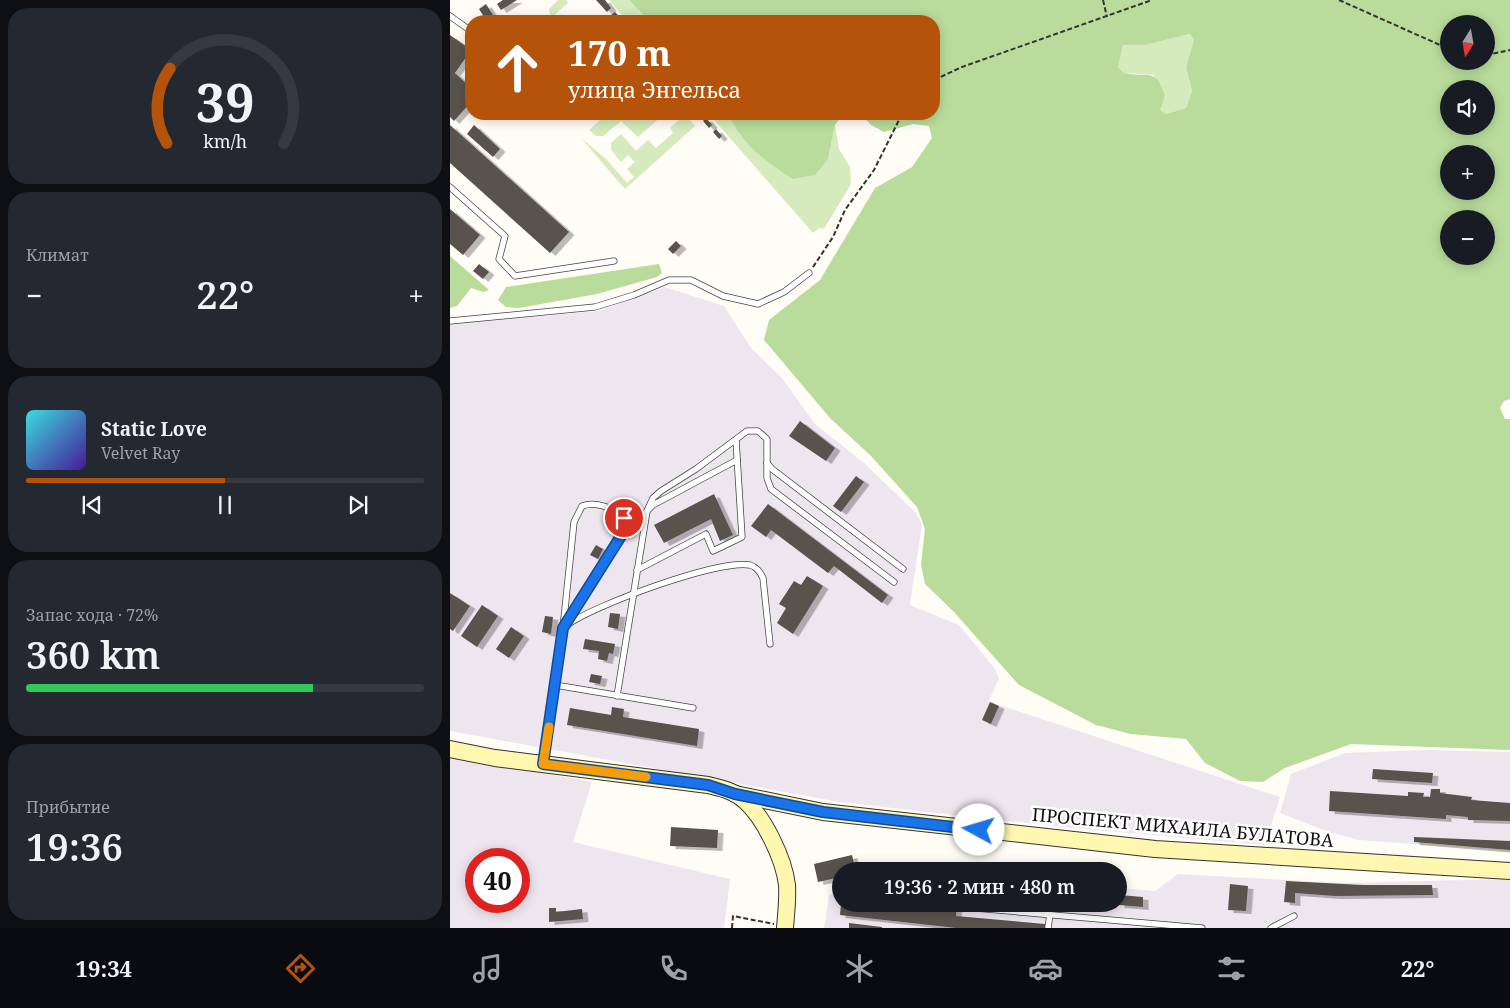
<!DOCTYPE html>
<html lang="ru">
<head>
<meta charset="utf-8">
<style>
	:root { --surface:#171b24; --page:#242831; --text:#f1f3f6; --muted:#9ea1a6; --line:#363941; --accent:#b45309 }
	body { margin:0; font-family:"Noto Serif",serif; background:var(--page); color:var(--text); height:100vh; display:flex; flex-direction:column; font-size:19px; white-space:nowrap }
	* { box-sizing:border-box; margin:0 }
	p { font-size:16px; color:var(--muted) }
	.icon { flex:none; width:28px; height:28px; fill:none; stroke:currentColor; stroke-width:2; stroke-linecap:round; stroke-linejoin:round }
	.map { position:relative; flex:1; overflow:hidden }
	.sheet { display:flex; flex-direction:column; gap:8px; padding:8px; background:#0d0f14; width:450px }
	.sheet>* { flex:none }
	.hud { position:absolute; left:15px; top:15px; width:475px; height:105px; border-radius:20px; box-shadow:0 2px 12px #0003; background:#b45309; color:#fff; overflow:hidden }
	.needle { width:32px; rotate:191deg }
	.tools { position:absolute; left:990px; top:15px; display:grid; gap:10px }
	.tools a { display:grid; place-items:center; width:55px; height:55px; border-radius:50%; background:var(--surface); box-shadow:0 2px 12px #0003; font-size:25px }
	.speed { position:absolute; left:15px; top:848px; display:flex; gap:10px; font-size:25px; font-weight:700; text-align:center }
	.speed>* { display:grid; place-content:center; width:65px; height:65px; border-radius:50%; background:var(--surface); box-shadow:0 2px 12px #0003; line-height:1 }
	.speed .limit { border:8px solid #d22; background:#fff; color:#111 }
	.pin { position:absolute; display:grid; place-items:center; width:42px; height:42px; color:#fff; margin:-21px; border:2px solid #fff; border-radius:50%; box-shadow:0 1px 5px #0007 }
	.me { position:absolute; width:55px; margin:-28px; rotate:276deg; stroke-linejoin:round; filter:drop-shadow(0 0 4px #0008) }
	.turn { display:flex; align-items:center; gap:18px; height:105px; padding:0 20px; font-size:22px }
	.turn .icon { width:65px; height:65px; stroke-width:2.5 }
	.turn b { display:block; font-size:35px; line-height:42px }
	.big { font-size:38px; font-weight:600; line-height:1.1 }
	.sheet .widget { flex:1; display:flex; flex-direction:column; justify-content:center; gap:8px; min-width:0; padding:0 18px; border-radius:20px; background:var(--page) }
	.sheet .dial { align-items:center; gap:0 }
	.dial svg { height:130px; overflow:visible; fill:none; stroke:var(--line); stroke-width:7; stroke-linecap:round; text-anchor:middle }
	.dial text { fill:var(--text); stroke:none }
	.song { display:flex; align-items:center; gap:15px }
	.cover { width:60px; height:60px; border-radius:8px; background:linear-gradient(135deg,hsl(180 70% 55%),hsl(260 70% 35%)) }
	.played { height:5px; border-radius:2px; background:linear-gradient(90deg,var(--accent) 50%,var(--line) 50%) }
	.keys { display:flex; justify-content:space-around; direction:ltr }
	.heat { display:flex; justify-content:space-between; align-items:center; font-size:28px; direction:ltr }
	.charge { height:8px; border-radius:4px; background:linear-gradient(90deg,#34c759 72%,var(--line) 0) }
	.trip { position:absolute; left:382px; top:862px; width:295px; height:50px; border-radius:25px; background:var(--surface); box-shadow:0 2px 12px #0003; font-weight:600; line-height:50px; text-align:center }
	.tabs { display:flex; height:80px; justify-content:space-around; align-items:center; background:#090b0e; color:var(--muted) }
	.tabs .icon { width:35px; height:35px }
	.tabs .on { color:var(--accent) }
	.tabs b { font-size:22px; color:var(--text) }
	main { display:flex; flex:1; min-height:0 }
	.map>svg:first-child { display:block }
	.industrial { fill:#eee6ef; fill-rule:evenodd }
	.green { fill:#d5ebbd }
	.forest { fill:#b9dc9c; fill-rule:evenodd }
	.building { fill:#5a524d; filter:url(#shadow) }
	.lines { fill:none; stroke-linecap:round; stroke-linejoin:round }
	.lane-casing { stroke:#444; stroke-width:7 }
	.secondary-casing { stroke:#333; stroke-width:18 }
	.path { stroke:#333; stroke-width:2; stroke-dasharray:5 2.5; stroke-linecap:butt }
	.lane { stroke:#fff; stroke-width:5.5 }
	.secondary { stroke:#fff6b0; stroke-width:16 }
	.route-casing { stroke:#114b97; stroke-width:12 }
	.route { stroke:#1a73e8; stroke-width:9 }
	.slow { stroke:#f59e0b; stroke-width:9 }
	.labels { text-anchor:middle; dominant-baseline:central; stroke-width:5; stroke-linejoin:round; paint-order:stroke }
	.street-label { font-size:18px; fill:#111; stroke:#fff }
</style>
</head>
<body>
<main>
<section class="sheet">
<div class="widget dial"><svg viewBox="0 0 100 80">
<path d="M14 69A42 42 0 1 1 86 69"/>
<path d="M14 69A42 42 0 0 1 16 23" stroke="#b45309"/>
<text x="50" y="56" font-size="32" font-weight="700">39</text>
<text x="50" y="72" font-size="11">km/h</text>
</svg></div>
<div class="widget"><p>Климат</p>
<div class="heat"><a>−</a><b class="big">22°</b><a>+</a></div>
</div>
<div class="widget">
<div class="song"><i class="cover"></i><div><b>Static Love</b><p>Velvet Ray</p></div></div>
<div class="played"></div>
<div class="keys"><svg class="icon" aria-label="previous" viewBox="0 0 24 24"><path d="M18 5L8 12l10 7zM5 5v14"/></svg><svg class="icon" aria-label="pause" viewBox="0 0 24 24"><path d="M8 5v14M16 5v14"/></svg><svg class="icon" aria-label="next" viewBox="0 0 24 24"><path d="M6 5l10 7-10 7zM19 5v14"/></svg></div>
</div>
<div class="widget"><p>Запас хода · 72%</p><b class="big">360 km</b><div class="charge"></div></div>
<div class="widget"><p>Прибытие</p><b class="big">19:36</b></div>
</section>
<div class="map">
<svg width="1060" height="928" viewBox="0 0 1060 928">
	<defs>
		<filter id="shadow"><feDropShadow dx="5.5" dy="3" stdDeviation="0" flood-color="#0004"/></filter>
	</defs>
	<rect width="100%" height="100%" fill="#fffdf5"/>
	<g class="industrial">
		<polygon points="215,287 274,306 301,348 332,378 365,424 414,463 466,513 472,524 460,605 509,625 545,669 549,679 539,700 540,702 830,797 815,845 613,827 389,802 0,731 0,324 149,311"/>
		<polygon points="976,750 1060,752 1060,851 909,840 876,831 830,813 841,774 895,753"/>
		<path d="M0 756 142 782 123 842 280 879 274 928H0ZM26 859H69V901H26Z"/>
		<polygon points="728,874 891,883 1060,879 1060,928 374,928 379,895 391,892 391,904 669,904 669,888 705,891"/>
	</g>
	<g class="green">
		<polygon points="108,0 116,0 118,3 101,18 99,9"/>
		<polygon points="159,0 179,0 199,21 177,21"/>
		<polygon points="740,34 744,40 736,67 742,91 736,108 716,114 709,110 704,75 674,73 668,67 673,45 695,45"/>
		<polygon points="157,114 169,114 180,118 190,114 214,114 188,137 171,121 153,136 146,136 139,130"/>
		<path d="M259 114H278C293 146 313 159 342 179L378 159 385 125 389 149 400 167 401 184 374 229 369 228 363 233Z"/>
		<polygon points="235,115 245,126 175,189 131,138 156,159 177,183 184,177 177,169 185,162 178,155 171,162 161,150 161,143 171,134 186,151 198,140 206,148 223,133 220,128"/>
	</g>
	<g class="forest">
		<path d="M179 0H1060V399L1054 401 1050 408 1055 419H1060V750L901 744 835 768 813 782 790 781 755 763 736 739 681 734 646 725 569 685 504 612 475 584 471 564 475 529 467 507 421 456 380 418 314 340 319 320 370 280 425 188 462 167 482 138 479 126 463 124 434 132 421 125 411 114H484V21H199ZM999 24H1036V61H999ZM740 34 744 40 736 67 742 91 736 108 716 114 710 110 715 96C706 67 699 78 674 73L668 67 673 45H695ZM999 89H1036V126H999ZM999 154H1036V191H999ZM999 219H1036V256H999Z"/>
		<path d="M278 114H393L385 125 378 159 365 175 342 179C313 159 293 146 278 114Z"/>
		<polygon points="0,256 39,290 33,292 21,288 7,306 0,308"/>
		<polygon points="209,264 212,273 207,277 147,294 69,308 56,307 48,300 56,287"/>
	</g>
	<g class="building">
		<polygon points="53,0 67,0 51,10 47,4"/>
		<polygon points="146,0 155,0 161,8 157,12"/>
		<polygon points="36,4 43,15 36,20 29,9"/>
		<polygon points="165,12 173,21 165,21 160,16"/>
		<polygon points="0,35 21,50 5,73 21,88 21,102 4,121 0,117"/>
		<polygon points="256,118 262,125 259,128 253,121"/>
		<polygon points="0,125 119,232 100,253 0,163"/>
		<polygon points="24,125 50,149 43,157 17,134"/>
		<polygon points="266,129 272,136 269,139 263,132"/>
		<polygon points="0,209 30,235 13,255 0,244"/>
		<polygon points="226,241 231,246 223,254 218,249"/>
		<polygon points="29,264 39,272 33,279 23,271"/>
		<polygon points="350,421 385,448 376,461 339,436"/>
		<polygon points="406,476 414,482 391,512 383,506"/>
		<polygon points="264,494 283,535 270,541 261,519 214,543 204,525"/>
		<polygon points="318,504 438,595 432,603 384,566 378,573 321,530 316,537 301,526"/>
		<polygon points="146,545 153,549 148,559 140,555"/>
		<polygon points="357,576 373,586 343,634 327,623 336,608 329,604 344,581 351,585"/>
		<polygon points="0,593 20,606 3,631 0,629"/>
		<polygon points="32,605 48,616 27,647 11,636"/>
		<polygon points="160,613 170,614 168,629 158,627"/>
		<polygon points="95,616 103,617 101,634 92,632"/>
		<polygon points="61,627 74,636 59,658 46,649"/>
		<polygon points="135,639 165,644 163,654 159,653 157,661 148,659 149,651 133,649"/>
		<polygon points="141,674 152,676 150,684 139,682"/>
		<polygon points="540,702 549,706 541,724 532,720"/>
		<polygon points="162,707 174,709 173,717 249,729 247,746 117,725 120,708 161,715"/>
		<polygon points="923,769 983,773 982,783 922,779"/>
		<polygon points="981,789 990,789 990,793 1022,797 1021,800 1060,803 1060,821 1018,820 1018,817 996,815 996,819 879,811 880,791 958,796 958,792 974,793 973,797 980,797"/>
		<polygon points="221,827 268,830 267,848 220,846"/>
		<polygon points="964,837 1060,841 1060,850 964,842"/>
		<polygon points="402,855 406,871 391,871 391,877 368,882 364,864"/>
		<polygon points="836,881 913,885 982,885 983,895 885,896 845,893 845,903 834,902"/>
		<polygon points="780,884 798,886 796,911 778,910"/>
		<polygon points="669,895 693,897 693,907 669,905"/>
		<polygon points="391,904 507,904 506,916 595,924 595,928 506,928 390,915"/>
		<polygon points="99,908 106,908 106,912 132,909 133,919 99,922"/>
		<polygon points="399,923 432,927 432,928 399,928"/>
	</g>
	<g class="lines">
		<g class="lane-casing">
			<g id="lane">
				<polyline points="0,16 21,31"/>
				<polyline points="0,187 55,236 49,259 65,276 164,261"/>
				<polyline points="0,321 145,307 184,295 219,280 241,280 273,296 308,304 334,292 359,273"/>
				<polyline points="317,463 322,469 453,569"/>
				<polyline points="197,511 203,498 211,491 246,469 297,431 308,431 317,439 317,478 321,489 444,582"/>
				<polyline points="187,570 256,534 263,551 292,537 286,440"/>
				<path d="M117 625C145 605 268 559 300 565 307 567 310 572 313 578L320 644"/>
				<polyline points="105,685 243,708"/>
				<polyline points="167,696 197,511 203,505 287,460"/>
				<path d="M93 762 113 628 124 522 132 506C145 501 165 508 175 518L171 536 113 628"/>
				<polyline points="513,907 752,928"/>
				<polyline points="598,928 600,914"/>
				<polyline points="821,928 844,916"/>
			</g>
		</g>
		<g class="secondary-casing">
			<g id="secondary">
				<path d="M0 749 45 758 258 785C271 788 284 791 294 800 314 817 334 859 337 885 338 899 336 914 335 928"/>
				<polyline points="285,794 373,812 705,849 1060,871"/>
			</g>
		</g>
		<g class="path">
			<polyline points="653,0 657,17"/>
			<polyline points="889,0 999,49"/>
			<polyline points="1036,55 1060,50"/>
			<polyline points="484,80 512,67 702,0"/>
			<polyline points="363,267 383,237 395,210 424,170 452,114"/>
			<polyline points="282,928 283,916 324,924"/>
		</g>
		<use href="#lane" class="lane"/>
		<use href="#secondary" class="secondary"/>
	</g>
	<g class="lines">
		<g class="route-casing">
			<polyline id="route" points="174,518 171,536 113,628 93,764 258,785 285,794 373,812 529,830"/>
		</g>
		<use href="#route" class="route"/>
		<polyline class="slow" points="99,727 93,764 196,777"/>
	</g>
	<g class="labels">
		<g class="street-label">
			<text transform="translate(733 827) rotate(5)">ПРОСПЕКТ МИХАИЛА БУЛАТОВА</text>
		</g>
	</g>
</svg>
<div class="tools">
<a><svg class="needle" viewBox="-14 -14 28 28"><path d="M0-13l5 13h-10z" fill="#e53935"/><path d="M0 13l5-13h-10z" fill="#9ea1a6"/></svg></a>
<a><svg class="icon" aria-label="sound" viewBox="0 0 24 24"><path d="M4 9h4l5-4v14l-5-4H4zM17 9q2 3 0 6"/></svg></a>
<a>+</a>
<a>−</a>
</div>
<div class="speed"><div class="limit">40</div></div>
<div class="pin" style="left:174px;top:518px;background:#d93025"><svg class="icon" aria-label="arrive" viewBox="0 0 24 24"><path d="M6 21V4h12l-3 4 3 4H6"/></svg></div>
<svg class="me" style="left:529px;top:830px" viewBox="-20 -20 40 40"><circle r="19" fill="#fff"/><path d="M0-13L10 11 0 6-10 11z" fill="#1a73e8"/></svg>
<div class="trip">19:36 · 2 мин · 480 m</div>
<div class="hud">
<div class="turn"><svg class="icon" aria-label="ahead" viewBox="0 0 24 24"><path d="M12 20V5M6 11l6-6 6 6"/></svg><div><b>170 m</b>улица Энгельса</div></div>
</div>
</div>
</main>
<nav class="tabs">
<b>19:34</b>
<svg class="icon on" aria-label="directions" viewBox="0 0 24 24"><path d="M12 3l9 9-9 9-9-9zM9 14v-3h6M13 9l2 2-2 2"/></svg>
<svg class="icon" aria-label="music" viewBox="0 0 24 24"><path d="M9 18V5l10-2v13"/><circle cx="6" cy="18" r="3"/><circle cx="16" cy="16" r="3"/></svg>
<svg class="icon" aria-label="phone" viewBox="0 0 24 24"><path d="M5 4h4l2 5-3 2q2 4 5 5l2-3 5 2v4C11 20 4 13 5 4z"/></svg>
<svg class="icon" aria-label="climate" viewBox="0 0 24 24"><path d="M12 3v18M4 7l16 10M4 17L20 7"/></svg>
<svg class="icon" aria-label="car" viewBox="0 0 24 24"><path d="M5 17H2v-5l4-1 3-4h7l3 4 3 1v5h-3M9 17h6M6 11h13"/><circle cx="7" cy="17" r="2"/><circle cx="17" cy="17" r="2"/></svg>
<svg class="icon" aria-label="filters" viewBox="0 0 24 24"><path d="M4 7h16M4 17h16"/><circle cx="9" cy="7" r="2"/><circle cx="15" cy="17" r="2"/></svg>
<b>22°</b>
</nav>
</body>
</html>
